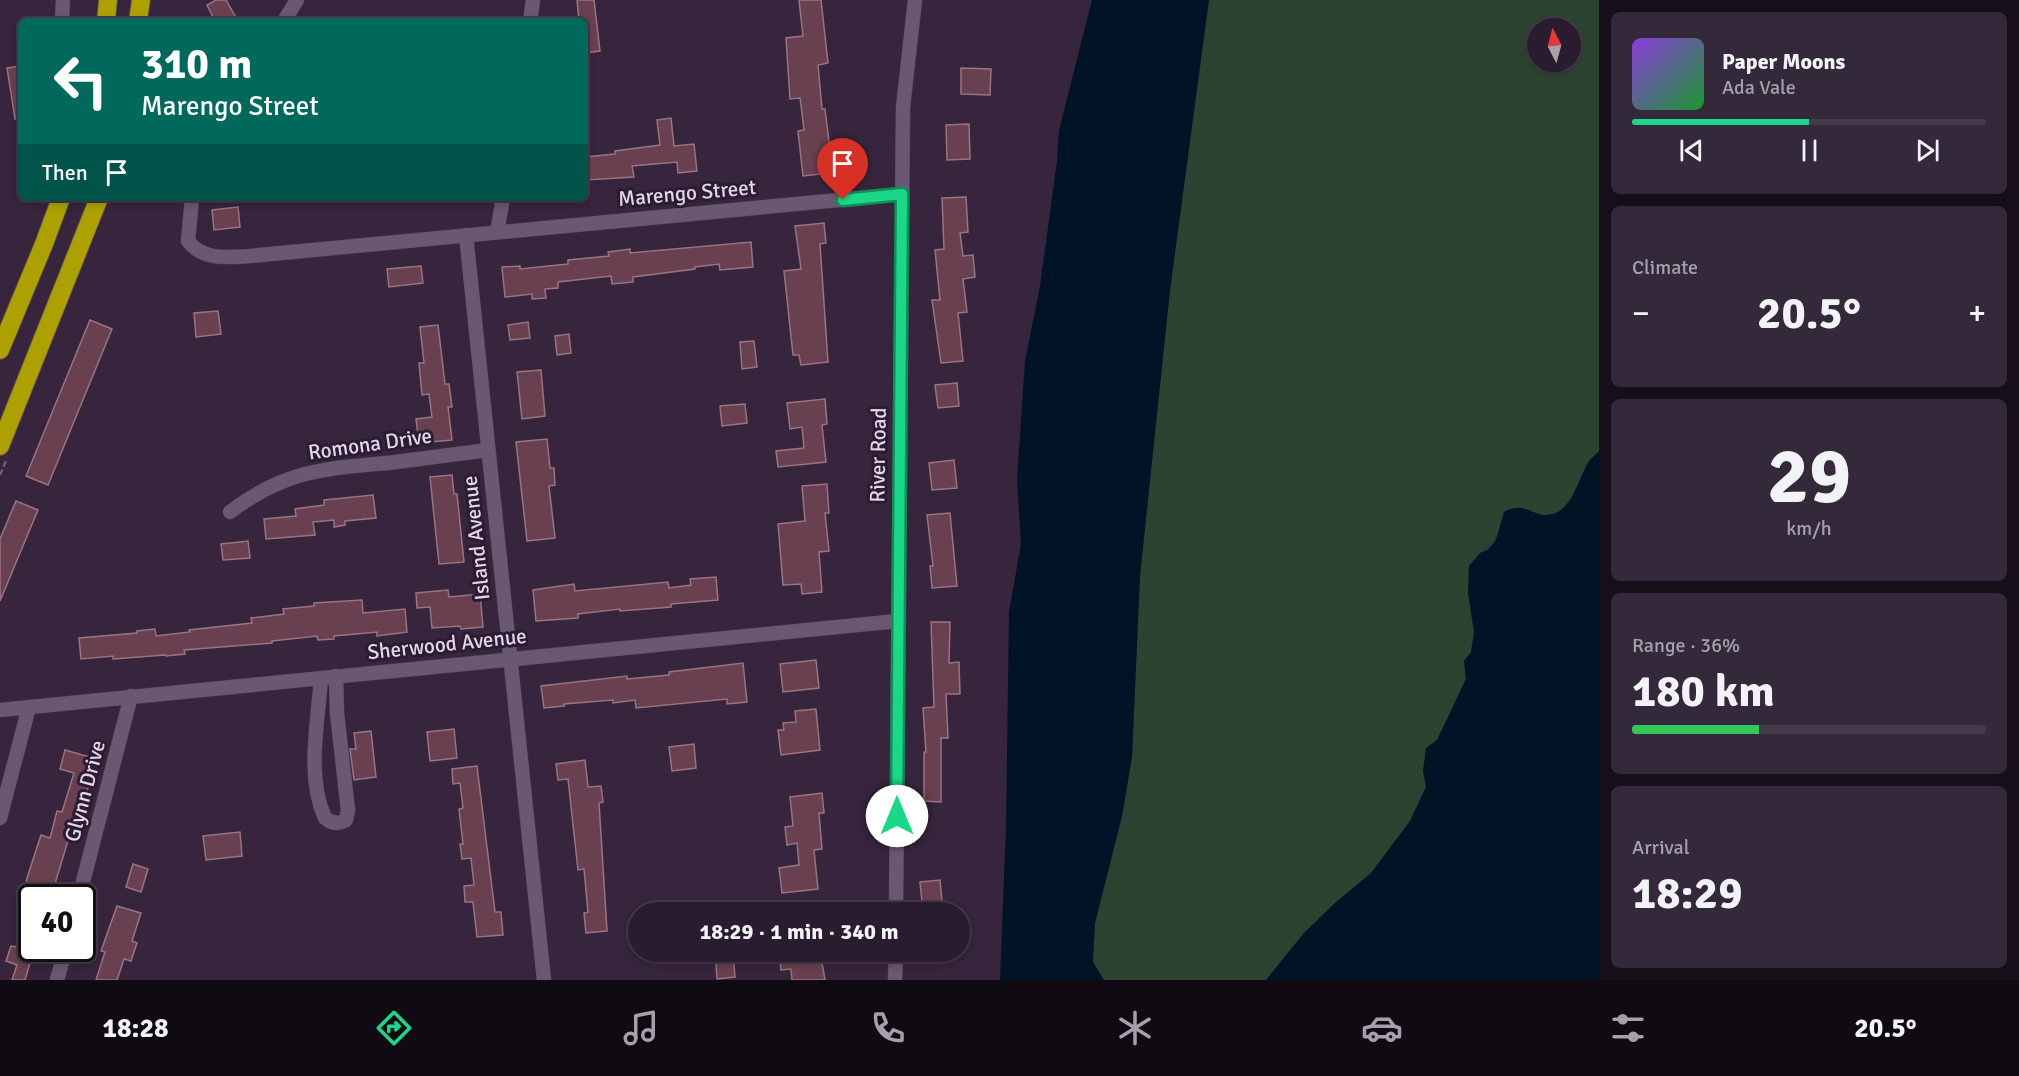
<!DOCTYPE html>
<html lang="en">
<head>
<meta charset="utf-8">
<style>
	:root { --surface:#281c2e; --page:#34293a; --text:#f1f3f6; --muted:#a5a1aa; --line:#443a4a; --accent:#19d989 }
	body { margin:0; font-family:Signika,sans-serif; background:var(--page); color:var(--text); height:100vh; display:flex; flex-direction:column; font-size:22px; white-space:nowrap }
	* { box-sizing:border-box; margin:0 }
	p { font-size:20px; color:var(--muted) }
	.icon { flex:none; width:33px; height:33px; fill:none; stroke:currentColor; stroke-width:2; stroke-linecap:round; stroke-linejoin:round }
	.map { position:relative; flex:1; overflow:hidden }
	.drawer { display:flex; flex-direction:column; gap:12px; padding:12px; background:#160f19; width:420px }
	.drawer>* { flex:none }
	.guide { position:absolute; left:18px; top:18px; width:570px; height:183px; border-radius:9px; box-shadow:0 3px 9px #0003,0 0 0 2px var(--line); background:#00695c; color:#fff; overflow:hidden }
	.needle { width:39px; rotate:354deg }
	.tools { position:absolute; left:1527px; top:18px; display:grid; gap:12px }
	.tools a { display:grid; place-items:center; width:54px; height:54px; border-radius:50%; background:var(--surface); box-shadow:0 3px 9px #0003,0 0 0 2px var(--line); font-size:30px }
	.speed { position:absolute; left:18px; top:884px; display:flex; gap:12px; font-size:30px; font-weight:700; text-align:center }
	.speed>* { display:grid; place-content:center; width:78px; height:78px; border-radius:50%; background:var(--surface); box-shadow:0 3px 9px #0003,0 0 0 2px var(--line); line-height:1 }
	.speed .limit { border:3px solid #111; border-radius:9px; background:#fff; color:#111 }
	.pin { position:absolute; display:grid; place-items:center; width:51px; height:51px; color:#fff; margin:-62px -26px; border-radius:50% 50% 50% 0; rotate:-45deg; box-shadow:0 0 6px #0007 }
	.pin .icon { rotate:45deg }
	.me { position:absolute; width:66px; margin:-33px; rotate:0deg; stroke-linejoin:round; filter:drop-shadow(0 0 4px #0008) }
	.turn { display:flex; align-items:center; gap:21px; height:126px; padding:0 24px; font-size:27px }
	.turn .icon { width:78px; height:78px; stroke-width:2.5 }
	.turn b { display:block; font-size:42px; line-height:51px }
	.then { display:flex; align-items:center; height:57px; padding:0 24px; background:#0003; gap:12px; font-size:22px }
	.big { font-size:45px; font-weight:800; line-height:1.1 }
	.drawer .widget { flex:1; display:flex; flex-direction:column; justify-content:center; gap:9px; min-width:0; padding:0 21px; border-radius:9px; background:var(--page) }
	.drawer .dial { align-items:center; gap:0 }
	.dial b { font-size:78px; line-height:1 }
	.song { display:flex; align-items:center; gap:18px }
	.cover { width:72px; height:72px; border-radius:9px; background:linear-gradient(135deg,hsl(270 70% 55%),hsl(130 70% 35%)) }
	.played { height:6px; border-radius:3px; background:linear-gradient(90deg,var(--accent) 50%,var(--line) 50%) }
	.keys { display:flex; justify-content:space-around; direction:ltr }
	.heat { display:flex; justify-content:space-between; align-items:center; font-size:33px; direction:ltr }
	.charge { height:9px; border-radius:4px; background:linear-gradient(90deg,#34c759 36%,var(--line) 0) }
	.trip { position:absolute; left:628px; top:902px; width:342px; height:60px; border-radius:30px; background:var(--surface); box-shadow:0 3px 9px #0003,0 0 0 2px var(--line); font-weight:800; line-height:60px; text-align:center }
	.tabs { display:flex; height:96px; justify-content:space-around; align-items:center; background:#100b12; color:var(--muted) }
	.tabs .icon { width:42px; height:42px }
	.tabs .selected { color:var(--accent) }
	.tabs b { font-size:27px; color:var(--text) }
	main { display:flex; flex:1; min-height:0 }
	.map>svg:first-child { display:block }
	.green { fill:#2d4332; fill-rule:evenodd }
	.water { fill:#001425 }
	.building { fill:#69404f; stroke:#987480; stroke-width:1.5 }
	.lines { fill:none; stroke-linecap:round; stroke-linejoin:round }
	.minor-casing { stroke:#504256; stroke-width:15 }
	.highway-casing { stroke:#504256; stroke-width:20 }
	.path { stroke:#76677c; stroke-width:2; stroke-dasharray:6 3; stroke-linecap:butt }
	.minor { stroke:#6a5771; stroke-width:14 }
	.highway { stroke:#aca101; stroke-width:18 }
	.route-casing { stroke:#108d59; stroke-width:15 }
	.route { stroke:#19d989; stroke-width:10 }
	.labels { text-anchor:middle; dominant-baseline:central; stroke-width:6; stroke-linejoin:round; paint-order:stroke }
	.street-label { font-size:21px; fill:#e2d7e7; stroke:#2c1c33 }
</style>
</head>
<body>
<main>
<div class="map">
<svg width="1599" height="980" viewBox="0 0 1599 980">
	<rect width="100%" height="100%" fill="#36253d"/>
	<path class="green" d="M1209 0H1599V451C1596 454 1592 458 1589 461 1579 477 1573 508 1553 514 1534 520 1526 499 1504 512 1499 529 1498 545 1480 553L1468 593 1474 632 1471 652 1464 661 1466 679 1423 771 1426 787 1410 821 1371 873 1335 903 1304 933 1266 980H1104L1093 962 1095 923 1122 816 1132 757 1140 576 1170 290ZM1538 28H1570V62H1538Z"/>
	<g class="water">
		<polygon points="1092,0 1209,0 1170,290 1140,576 1132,757 1122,816 1095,923 1093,962 1104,980 1000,980 1006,827 1009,612 1021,544 1017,479 1025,361 1040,286 1057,161 1059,130"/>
		<path d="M1599 451V980H1266L1304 933 1335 903 1371 873 1410 821 1426 787 1423 771 1426 748 1437 740 1466 679 1464 661 1471 652 1474 632 1468 593 1469 566 1480 553 1488 550 1496 540 1504 512C1526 499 1534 520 1553 514 1573 508 1579 477 1589 461 1592 458 1596 454 1599 451Z"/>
	</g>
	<g class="building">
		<polygon points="216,0 226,0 238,21 215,21 207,5"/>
		<polygon points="577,0 594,0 600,51 585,53 585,21 579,21"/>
		<polygon points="799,0 821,0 828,63 818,65 822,109 825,109 830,150 836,149 838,172 803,176 798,131 804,130 800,98 790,99 786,38 803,36"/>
		<polygon points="21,66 21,118 15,119 7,68"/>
		<polygon points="961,68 991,69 990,95 961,94"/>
		<polygon points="671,118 674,146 694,144 697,171 678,173 677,162 632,166 634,177 585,180 585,157 615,154 615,151 660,145 657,120"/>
		<polygon points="969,124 970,159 947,160 946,125"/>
		<polygon points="966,197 968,232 960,233 963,256 973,255 975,277 963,279 967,312 958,313 963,361 941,363 932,300 940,300 935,250 944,249 942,198"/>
		<polygon points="238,207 240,227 214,230 212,210"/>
		<polygon points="824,223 826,243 820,244 828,362 801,365 799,355 793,355 784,271 801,269 795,226"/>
		<polygon points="751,242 753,267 720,270 719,264 695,267 695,269 633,277 633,282 612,284 611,276 558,282 558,288 545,289 546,298 532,299 532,294 505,297 502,267 520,266 520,269 568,264 568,260 609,256 608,252 630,249 630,253"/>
		<polygon points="421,266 423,283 389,287 387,269"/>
		<polygon points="218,311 221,334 196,337 194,313"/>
		<polygon points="90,320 112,329 48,485 26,476"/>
		<polygon points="528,322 530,338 510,340 508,325"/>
		<polygon points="438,325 445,384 449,384 452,407 448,407 452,440 419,443 416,419 432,417 429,394 422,395 419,363 424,363 420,327"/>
		<polygon points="569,334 571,353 557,355 555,336"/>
		<polygon points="754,341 757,367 742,369 740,342"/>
		<polygon points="541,370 545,416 522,419 517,372"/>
		<polygon points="957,383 959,406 938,408 935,385"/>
		<polygon points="825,399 827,424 822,425 826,462 778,467 776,451 804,448 802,427 790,429 787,403"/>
		<polygon points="745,404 747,423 722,426 720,406"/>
		<polygon points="547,439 550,468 554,468 555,485 549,486 555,538 527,541 516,442"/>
		<polygon points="954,460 957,488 932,490 929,463"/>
		<polygon points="452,475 454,494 457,494 464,562 439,564 430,477"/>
		<polygon points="827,484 829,513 825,513 829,551 819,552 822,592 802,594 801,584 783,585 778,524 805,521 802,486"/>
		<polygon points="373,495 376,518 345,521 345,525 334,527 334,520 313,522 315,535 266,539 264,519 296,516 295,509 324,505 324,500"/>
		<polygon points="16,501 38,510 0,601 0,539"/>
		<polygon points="950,513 957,586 932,588 930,566 933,566 927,515"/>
		<polygon points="248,541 250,558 223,560 221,544"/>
		<polygon points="716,577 718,600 671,604 671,607 620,611 620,609 578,614 578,618 536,621 533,590 574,584 575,591 668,582 669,588 691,585 690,579"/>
		<polygon points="448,590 449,597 480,594 483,627 461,629 460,626 432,628 430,607 417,608 416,593"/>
		<polygon points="362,600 363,613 405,609 407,632 377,636 377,632 334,636 334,639 318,640 317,636 272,641 272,643 184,650 185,654 166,656 165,655 113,659 113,656 81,659 79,638 137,633 137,631 155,629 156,636 190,632 189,630 252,623 251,618 284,614 283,609 314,606 314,603"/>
		<polygon points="931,622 950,622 949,663 959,662 960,694 946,694 948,738 941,738 941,802 924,801 924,752 926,752 923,708 934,707"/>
		<polygon points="816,660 819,688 783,692 780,664"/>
		<polygon points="743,663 747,702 727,704 727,699 636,708 635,700 613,703 613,700 564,704 564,706 544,708 541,686 627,676 627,679 669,675 669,672"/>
		<polygon points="816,709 820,750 781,755 778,730 784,730 783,723 796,722 795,711"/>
		<polygon points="454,729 457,758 430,761 427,732"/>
		<polygon points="371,731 376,777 354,780 350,749 356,749 354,733"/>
		<polygon points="694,744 696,768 672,771 669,747"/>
		<polygon points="65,750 97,759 73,835 70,834 51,897 32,897 32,952 33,953 25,980 12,980 17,965 6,961 11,946 16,947 28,912 19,909 28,875 41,835 50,838 57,811 62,812 74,773 60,769"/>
		<polygon points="585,760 588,787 601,786 603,802 599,803 607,931 586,933 584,913 588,912 584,869 578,870 568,779 558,780 556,764"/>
		<polygon points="477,766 495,912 501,912 503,935 477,937 473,902 465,902 464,886 474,885 471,858 462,859 460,844 463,844 459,809 463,808 460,783 453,784 452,769"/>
		<polygon points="822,793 824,813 819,813 822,849 814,850 818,889 782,893 779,868 799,865 797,843 787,845 785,827 793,826 790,797"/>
		<polygon points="240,832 242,856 206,860 203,836"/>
		<polygon points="133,864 148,869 141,892 126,887"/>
		<polygon points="940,880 943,912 923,912 920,882"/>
		<polygon points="117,906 141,913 132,941 137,943 131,961 124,959 117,980 96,980 105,952 101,951"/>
		<polygon points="715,951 733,951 735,977 717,979"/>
		<polygon points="779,951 820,951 825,980 792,980 791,969 781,970"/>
	</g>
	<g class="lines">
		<g class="minor-casing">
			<g id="minor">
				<polyline points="62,21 63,0"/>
				<polyline points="284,21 297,0"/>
				<polyline points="530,21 533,0"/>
				<path d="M192 198 188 241C203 261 228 257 250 256L902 194"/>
				<polyline points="497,232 503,198"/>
				<polyline points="466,235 544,980"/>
				<path d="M230 512C288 468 328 469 396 462 427 458 457 454 488 450"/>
				<path d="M321 678C318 722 306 776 325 818 332 824 339 824 346 820L348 810 337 713 336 676"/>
				<polyline points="0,710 898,621"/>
				<polyline points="0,818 29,707"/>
				<polyline points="79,897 131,696"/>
				<polyline points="896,912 903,107 915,0"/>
				<polyline points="57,980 66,948"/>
				<polyline points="895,980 896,951"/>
			</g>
		</g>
		<g class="highway-casing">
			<g id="highway">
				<polyline points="106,21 108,0"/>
				<polyline points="138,21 141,0"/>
				<polyline points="0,350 44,244 61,198"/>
				<polyline points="0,446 99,198"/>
			</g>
		</g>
		<polyline class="path" points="0,475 6,461"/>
		<use href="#minor" class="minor"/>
		<use href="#highway" class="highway"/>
	</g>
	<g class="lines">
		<g class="route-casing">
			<polyline id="route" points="843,200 902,194 897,816"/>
		</g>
		<use href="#route" class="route"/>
	</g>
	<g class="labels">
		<g class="street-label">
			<text transform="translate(687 193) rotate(-5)">Marengo Street</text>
			<text transform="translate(370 444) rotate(-8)">Romona Drive</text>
			<text transform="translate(878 455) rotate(-89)">River Road</text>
			<text transform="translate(476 538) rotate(-96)">Island Avenue</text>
			<text transform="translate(447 644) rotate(-6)">Sherwood Avenue</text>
			<text transform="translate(85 791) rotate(-75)">Glynn Drive</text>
		</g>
	</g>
</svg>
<div class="tools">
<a><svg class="needle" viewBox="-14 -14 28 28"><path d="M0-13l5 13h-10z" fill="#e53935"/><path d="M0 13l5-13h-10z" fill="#a5a1aa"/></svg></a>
</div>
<div class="speed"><div class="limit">40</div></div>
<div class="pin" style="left:843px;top:200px;background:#d93025"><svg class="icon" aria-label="arrive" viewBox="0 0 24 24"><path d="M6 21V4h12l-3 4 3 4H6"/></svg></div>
<svg class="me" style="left:897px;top:816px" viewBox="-20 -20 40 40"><circle r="19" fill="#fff"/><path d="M0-13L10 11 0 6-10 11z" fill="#19d989"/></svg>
<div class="trip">18:29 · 1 min · 340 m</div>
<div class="guide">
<div class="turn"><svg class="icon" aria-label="left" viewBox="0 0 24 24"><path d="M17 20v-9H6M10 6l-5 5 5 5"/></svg><div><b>310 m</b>Marengo Street</div></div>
<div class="then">Then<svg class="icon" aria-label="arrive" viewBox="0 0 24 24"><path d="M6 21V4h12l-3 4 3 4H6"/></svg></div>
</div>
</div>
<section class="drawer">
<div class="widget">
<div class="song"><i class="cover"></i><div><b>Paper Moons</b><p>Ada Vale</p></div></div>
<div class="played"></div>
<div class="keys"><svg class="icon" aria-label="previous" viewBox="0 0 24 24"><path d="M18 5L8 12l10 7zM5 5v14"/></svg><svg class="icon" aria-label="pause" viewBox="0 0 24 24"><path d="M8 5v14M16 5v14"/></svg><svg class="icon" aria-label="next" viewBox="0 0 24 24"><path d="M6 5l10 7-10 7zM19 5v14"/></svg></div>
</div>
<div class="widget"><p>Climate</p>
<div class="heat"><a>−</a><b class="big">20.5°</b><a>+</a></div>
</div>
<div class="widget dial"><b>29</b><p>km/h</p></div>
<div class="widget"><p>Range · 36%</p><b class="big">180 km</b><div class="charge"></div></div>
<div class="widget"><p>Arrival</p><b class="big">18:29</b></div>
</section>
</main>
<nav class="tabs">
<b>18:28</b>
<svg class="icon selected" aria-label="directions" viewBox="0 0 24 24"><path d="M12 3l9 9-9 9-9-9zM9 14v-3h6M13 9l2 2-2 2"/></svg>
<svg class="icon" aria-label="music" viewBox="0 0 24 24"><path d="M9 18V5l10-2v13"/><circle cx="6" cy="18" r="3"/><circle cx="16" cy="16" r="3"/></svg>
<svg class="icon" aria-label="phone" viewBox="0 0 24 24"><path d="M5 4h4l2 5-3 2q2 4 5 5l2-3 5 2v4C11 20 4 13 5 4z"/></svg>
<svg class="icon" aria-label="climate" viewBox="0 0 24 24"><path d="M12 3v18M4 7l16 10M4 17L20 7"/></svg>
<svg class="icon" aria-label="car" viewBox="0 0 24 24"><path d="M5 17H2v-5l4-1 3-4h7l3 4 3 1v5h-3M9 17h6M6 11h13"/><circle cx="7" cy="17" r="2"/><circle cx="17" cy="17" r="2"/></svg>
<svg class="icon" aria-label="filters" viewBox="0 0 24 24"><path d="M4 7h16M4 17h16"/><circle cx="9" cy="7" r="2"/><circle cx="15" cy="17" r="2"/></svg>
<b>20.5°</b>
</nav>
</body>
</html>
